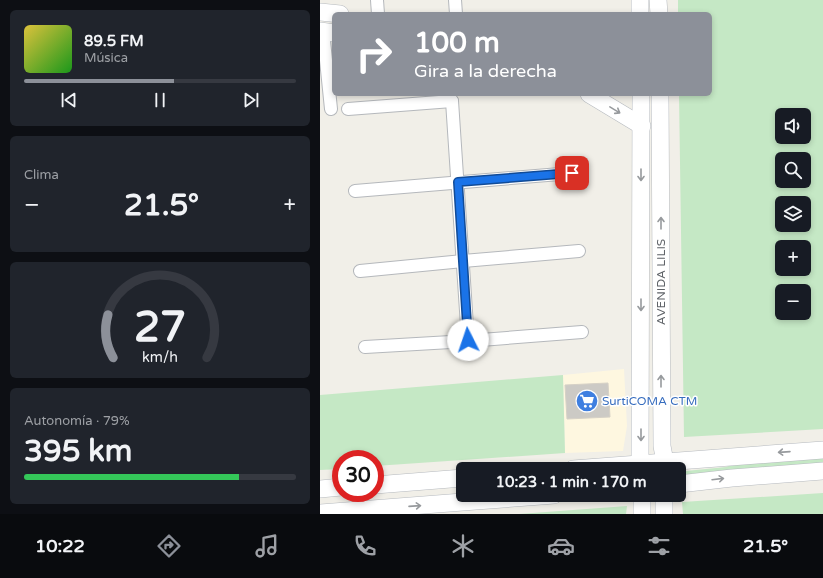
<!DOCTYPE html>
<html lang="es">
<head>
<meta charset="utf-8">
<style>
	:root { --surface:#171b24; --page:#20242c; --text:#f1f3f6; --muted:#9ea1a6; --line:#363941; --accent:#8c9099 }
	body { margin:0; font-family:"Varela Round",sans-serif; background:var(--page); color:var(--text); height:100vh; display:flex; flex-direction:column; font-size:15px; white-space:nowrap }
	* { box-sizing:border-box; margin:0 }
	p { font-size:13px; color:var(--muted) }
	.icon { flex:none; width:22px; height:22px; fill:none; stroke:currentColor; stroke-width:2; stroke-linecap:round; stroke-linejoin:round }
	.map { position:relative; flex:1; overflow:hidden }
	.details { display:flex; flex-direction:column; gap:10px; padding:10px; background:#0d0f14; width:320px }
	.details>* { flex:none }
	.guide { position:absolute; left:12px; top:12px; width:380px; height:84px; border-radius:6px; box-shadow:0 2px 6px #0003; background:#8c9099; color:#fff; overflow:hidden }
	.fabs { position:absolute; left:455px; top:108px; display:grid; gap:8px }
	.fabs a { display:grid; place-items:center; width:36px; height:36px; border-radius:6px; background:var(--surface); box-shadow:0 2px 6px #0003; font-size:20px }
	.speed { position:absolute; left:12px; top:450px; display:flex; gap:8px; font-size:20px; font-weight:700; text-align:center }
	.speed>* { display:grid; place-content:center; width:52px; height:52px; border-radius:50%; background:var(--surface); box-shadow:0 2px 6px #0003; line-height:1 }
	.speed .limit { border:6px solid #d22; background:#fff; color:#111 }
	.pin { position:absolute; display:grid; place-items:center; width:34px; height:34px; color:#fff; margin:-17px; border-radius:8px; box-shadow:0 2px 6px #0006 }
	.me { position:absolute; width:44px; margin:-22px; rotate:356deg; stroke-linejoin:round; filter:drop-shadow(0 0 3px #0008) }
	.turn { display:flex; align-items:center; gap:14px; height:84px; padding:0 16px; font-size:18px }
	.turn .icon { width:52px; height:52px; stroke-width:2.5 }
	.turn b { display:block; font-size:28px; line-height:34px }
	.big { font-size:30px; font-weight:700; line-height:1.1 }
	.details .tile { flex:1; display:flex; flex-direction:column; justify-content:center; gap:6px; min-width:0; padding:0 14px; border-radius:6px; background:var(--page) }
	.details .dial { align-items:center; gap:0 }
	.dial svg { height:104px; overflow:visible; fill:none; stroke:var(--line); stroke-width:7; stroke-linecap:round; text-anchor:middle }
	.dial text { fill:var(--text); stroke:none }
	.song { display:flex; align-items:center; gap:12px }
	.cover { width:48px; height:48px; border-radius:6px; background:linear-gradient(135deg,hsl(50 70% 55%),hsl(120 70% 35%)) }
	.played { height:4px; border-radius:2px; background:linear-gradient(90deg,var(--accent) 55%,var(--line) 55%) }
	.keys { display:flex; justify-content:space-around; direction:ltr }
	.heat { display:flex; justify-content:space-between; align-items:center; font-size:22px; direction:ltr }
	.charge { height:6px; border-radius:3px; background:linear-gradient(90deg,#34c759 79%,var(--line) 0) }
	.trip { position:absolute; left:136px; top:462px; width:230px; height:40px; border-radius:6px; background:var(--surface); box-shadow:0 2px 6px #0003; font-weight:700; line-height:40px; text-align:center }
	.menu { display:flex; height:64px; justify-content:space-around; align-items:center; background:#090b0e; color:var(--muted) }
	.menu .icon { width:28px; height:28px }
	.menu .active { color:var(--accent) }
	.menu b { font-size:18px; color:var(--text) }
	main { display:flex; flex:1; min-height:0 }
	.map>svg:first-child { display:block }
	.commercial { fill:#fef7e0 }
	.green { fill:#c5e8c5; fill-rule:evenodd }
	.building { fill:#cccac5; stroke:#d6d1c6 }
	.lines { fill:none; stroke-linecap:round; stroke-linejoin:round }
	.street-casing { stroke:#b5b8bc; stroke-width:14 }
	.secondary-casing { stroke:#b6babf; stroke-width:18 }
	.street { stroke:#fff; stroke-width:12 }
	.secondary { stroke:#fff; stroke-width:17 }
	.oneway { stroke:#979a9d }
	.route-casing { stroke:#114b97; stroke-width:10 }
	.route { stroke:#1a73e8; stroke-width:7 }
	.labels { text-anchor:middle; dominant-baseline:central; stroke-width:3; stroke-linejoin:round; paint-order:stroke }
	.street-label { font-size:12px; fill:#5f6368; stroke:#fff }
	.shop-label { font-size:12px; fill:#366cbe; stroke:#fff; text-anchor:start }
</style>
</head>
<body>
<main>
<section class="details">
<div class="tile">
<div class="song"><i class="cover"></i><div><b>89.5 FM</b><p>Música</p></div></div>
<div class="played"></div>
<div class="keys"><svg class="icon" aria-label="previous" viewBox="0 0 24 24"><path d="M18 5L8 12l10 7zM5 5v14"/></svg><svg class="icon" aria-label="pause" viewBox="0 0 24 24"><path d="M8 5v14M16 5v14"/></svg><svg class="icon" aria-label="next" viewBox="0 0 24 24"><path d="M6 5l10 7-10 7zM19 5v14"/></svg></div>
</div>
<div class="tile"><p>Clima</p>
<div class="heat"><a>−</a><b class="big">21.5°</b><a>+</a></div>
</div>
<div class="tile dial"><svg viewBox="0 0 100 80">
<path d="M14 69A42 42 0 1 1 86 69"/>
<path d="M14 69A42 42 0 0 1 10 36" stroke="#8c9099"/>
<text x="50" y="56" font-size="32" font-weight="700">27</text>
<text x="50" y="72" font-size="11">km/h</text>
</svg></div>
<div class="tile"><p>Autonomía · 79%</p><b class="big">395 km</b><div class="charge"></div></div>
</section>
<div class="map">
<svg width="503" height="514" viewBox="0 0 503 514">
	<rect width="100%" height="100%" fill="#f1efe8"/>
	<polygon class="commercial" points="304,369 307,426 303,451 245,453 243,375"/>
	<g class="green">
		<path d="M358 0H503V429L364 437 359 94H390V14H358ZM462 115H484V137H462ZM462 159H484V181H462ZM462 203H484V225H462ZM462 247H484V269H462ZM462 291H484V313H462Z"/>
		<polygon points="243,375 245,453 55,466 55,459 21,459 21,469 0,470 0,395"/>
		<polygon points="503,457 503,465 367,476 359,475 366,471 406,467 417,463"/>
		<polygon points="503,493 503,514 363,514 362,502"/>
		<polygon points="307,506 306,514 199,514"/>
	</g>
	<polygon class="building" points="288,383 290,417 247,419 245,385"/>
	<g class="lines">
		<g class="street-casing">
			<g id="street">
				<polyline points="57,0 58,14"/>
				<polyline points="135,0 136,14"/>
				<polyline points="3,31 11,109"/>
				<polyline points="126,94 132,101 148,341"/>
				<polyline points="28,109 132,101"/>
				<polyline points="35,191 252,173"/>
				<polyline points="40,271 143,261 259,251"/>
				<polyline points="45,347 148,341 262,332"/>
			</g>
		</g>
		<g class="secondary-casing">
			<g id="secondary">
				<polyline points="320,0 320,14"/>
				<polyline points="338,0 339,14"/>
				<polyline points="0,12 20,14"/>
				<polyline points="0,31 14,33"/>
				<polyline points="269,94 322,126"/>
				<polyline points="321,94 320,464 322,469"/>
				<polyline points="340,94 342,446 345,462 345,469"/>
				<polyline points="253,469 503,450"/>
				<polyline points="359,484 412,478 503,471"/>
				<polyline points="55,485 143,478"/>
				<polyline points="0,489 21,487"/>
				<polyline points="322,495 322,514"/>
				<polyline points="344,495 344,514"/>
				<polyline points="0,513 234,495"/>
			</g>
		</g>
		<use href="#street" class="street"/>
		<use href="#secondary" class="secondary"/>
	</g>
	<defs><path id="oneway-shaft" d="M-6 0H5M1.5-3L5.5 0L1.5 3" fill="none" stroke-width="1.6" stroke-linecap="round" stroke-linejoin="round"/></defs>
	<g class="oneway">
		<use href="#oneway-shaft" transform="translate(295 110) rotate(31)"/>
		<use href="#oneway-shaft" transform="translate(321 175) rotate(90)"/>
		<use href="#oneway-shaft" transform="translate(341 223) rotate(-90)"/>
		<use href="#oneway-shaft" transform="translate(321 305) rotate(90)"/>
		<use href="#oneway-shaft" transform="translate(341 381) rotate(-90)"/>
		<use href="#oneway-shaft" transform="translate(321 435) rotate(90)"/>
		<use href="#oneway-shaft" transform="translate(464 452) rotate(176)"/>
		<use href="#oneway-shaft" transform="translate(398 479) rotate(-7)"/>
		<use href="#oneway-shaft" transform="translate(95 506) rotate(-4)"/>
	</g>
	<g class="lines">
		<g class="route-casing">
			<polyline id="route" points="148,340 138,182 252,173"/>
		</g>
		<use href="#route" class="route"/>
	</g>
	<defs>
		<g id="supermarket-disc" transform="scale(1.15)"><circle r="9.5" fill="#3f7fe0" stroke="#fff"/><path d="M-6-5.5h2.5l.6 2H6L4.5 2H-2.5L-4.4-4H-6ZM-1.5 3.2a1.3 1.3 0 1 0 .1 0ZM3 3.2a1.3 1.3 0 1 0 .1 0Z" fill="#fff"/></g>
	</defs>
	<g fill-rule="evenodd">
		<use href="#supermarket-disc" x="267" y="401"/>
	</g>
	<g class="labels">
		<g class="street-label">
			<text transform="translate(341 282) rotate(-90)">AVENIDA LILIS</text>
		</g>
		<g class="shop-label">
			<text x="282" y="401">SurtiCOMA CTM</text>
		</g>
	</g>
</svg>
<div class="fabs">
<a><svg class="icon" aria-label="sound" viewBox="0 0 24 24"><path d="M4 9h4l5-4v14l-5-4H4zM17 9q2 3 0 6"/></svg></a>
<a><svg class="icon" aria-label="search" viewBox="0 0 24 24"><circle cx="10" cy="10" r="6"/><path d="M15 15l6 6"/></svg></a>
<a><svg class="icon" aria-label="layers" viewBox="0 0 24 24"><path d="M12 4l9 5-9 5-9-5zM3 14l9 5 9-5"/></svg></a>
<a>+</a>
<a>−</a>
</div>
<div class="speed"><div class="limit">30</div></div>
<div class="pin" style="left:252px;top:173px;background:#d93025"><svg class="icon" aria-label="arrive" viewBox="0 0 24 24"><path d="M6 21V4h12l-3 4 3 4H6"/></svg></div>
<svg class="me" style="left:148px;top:340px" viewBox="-20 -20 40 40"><circle r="19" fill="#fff"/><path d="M0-13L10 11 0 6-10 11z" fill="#1a73e8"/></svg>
<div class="trip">10:23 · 1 min · 170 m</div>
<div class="guide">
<div class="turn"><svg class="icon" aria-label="right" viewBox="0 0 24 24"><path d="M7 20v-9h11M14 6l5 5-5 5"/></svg><div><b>100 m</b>Gira a la derecha</div></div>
</div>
</div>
</main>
<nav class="menu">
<b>10:22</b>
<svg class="icon active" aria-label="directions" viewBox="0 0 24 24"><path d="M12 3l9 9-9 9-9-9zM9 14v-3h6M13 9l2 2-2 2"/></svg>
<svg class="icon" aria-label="music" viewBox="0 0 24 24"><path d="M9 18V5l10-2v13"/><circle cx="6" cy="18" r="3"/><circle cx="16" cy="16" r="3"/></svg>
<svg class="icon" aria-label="phone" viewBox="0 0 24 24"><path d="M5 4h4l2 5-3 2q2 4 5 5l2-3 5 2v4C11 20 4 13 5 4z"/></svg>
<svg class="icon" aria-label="climate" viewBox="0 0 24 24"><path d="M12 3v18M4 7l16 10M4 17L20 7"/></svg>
<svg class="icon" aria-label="car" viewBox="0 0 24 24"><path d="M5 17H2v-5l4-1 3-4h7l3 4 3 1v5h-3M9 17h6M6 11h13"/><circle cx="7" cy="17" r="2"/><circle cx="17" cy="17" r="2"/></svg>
<svg class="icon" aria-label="filters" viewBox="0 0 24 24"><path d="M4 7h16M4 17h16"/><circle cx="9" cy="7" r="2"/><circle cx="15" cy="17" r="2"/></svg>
<b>21.5°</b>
</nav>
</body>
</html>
